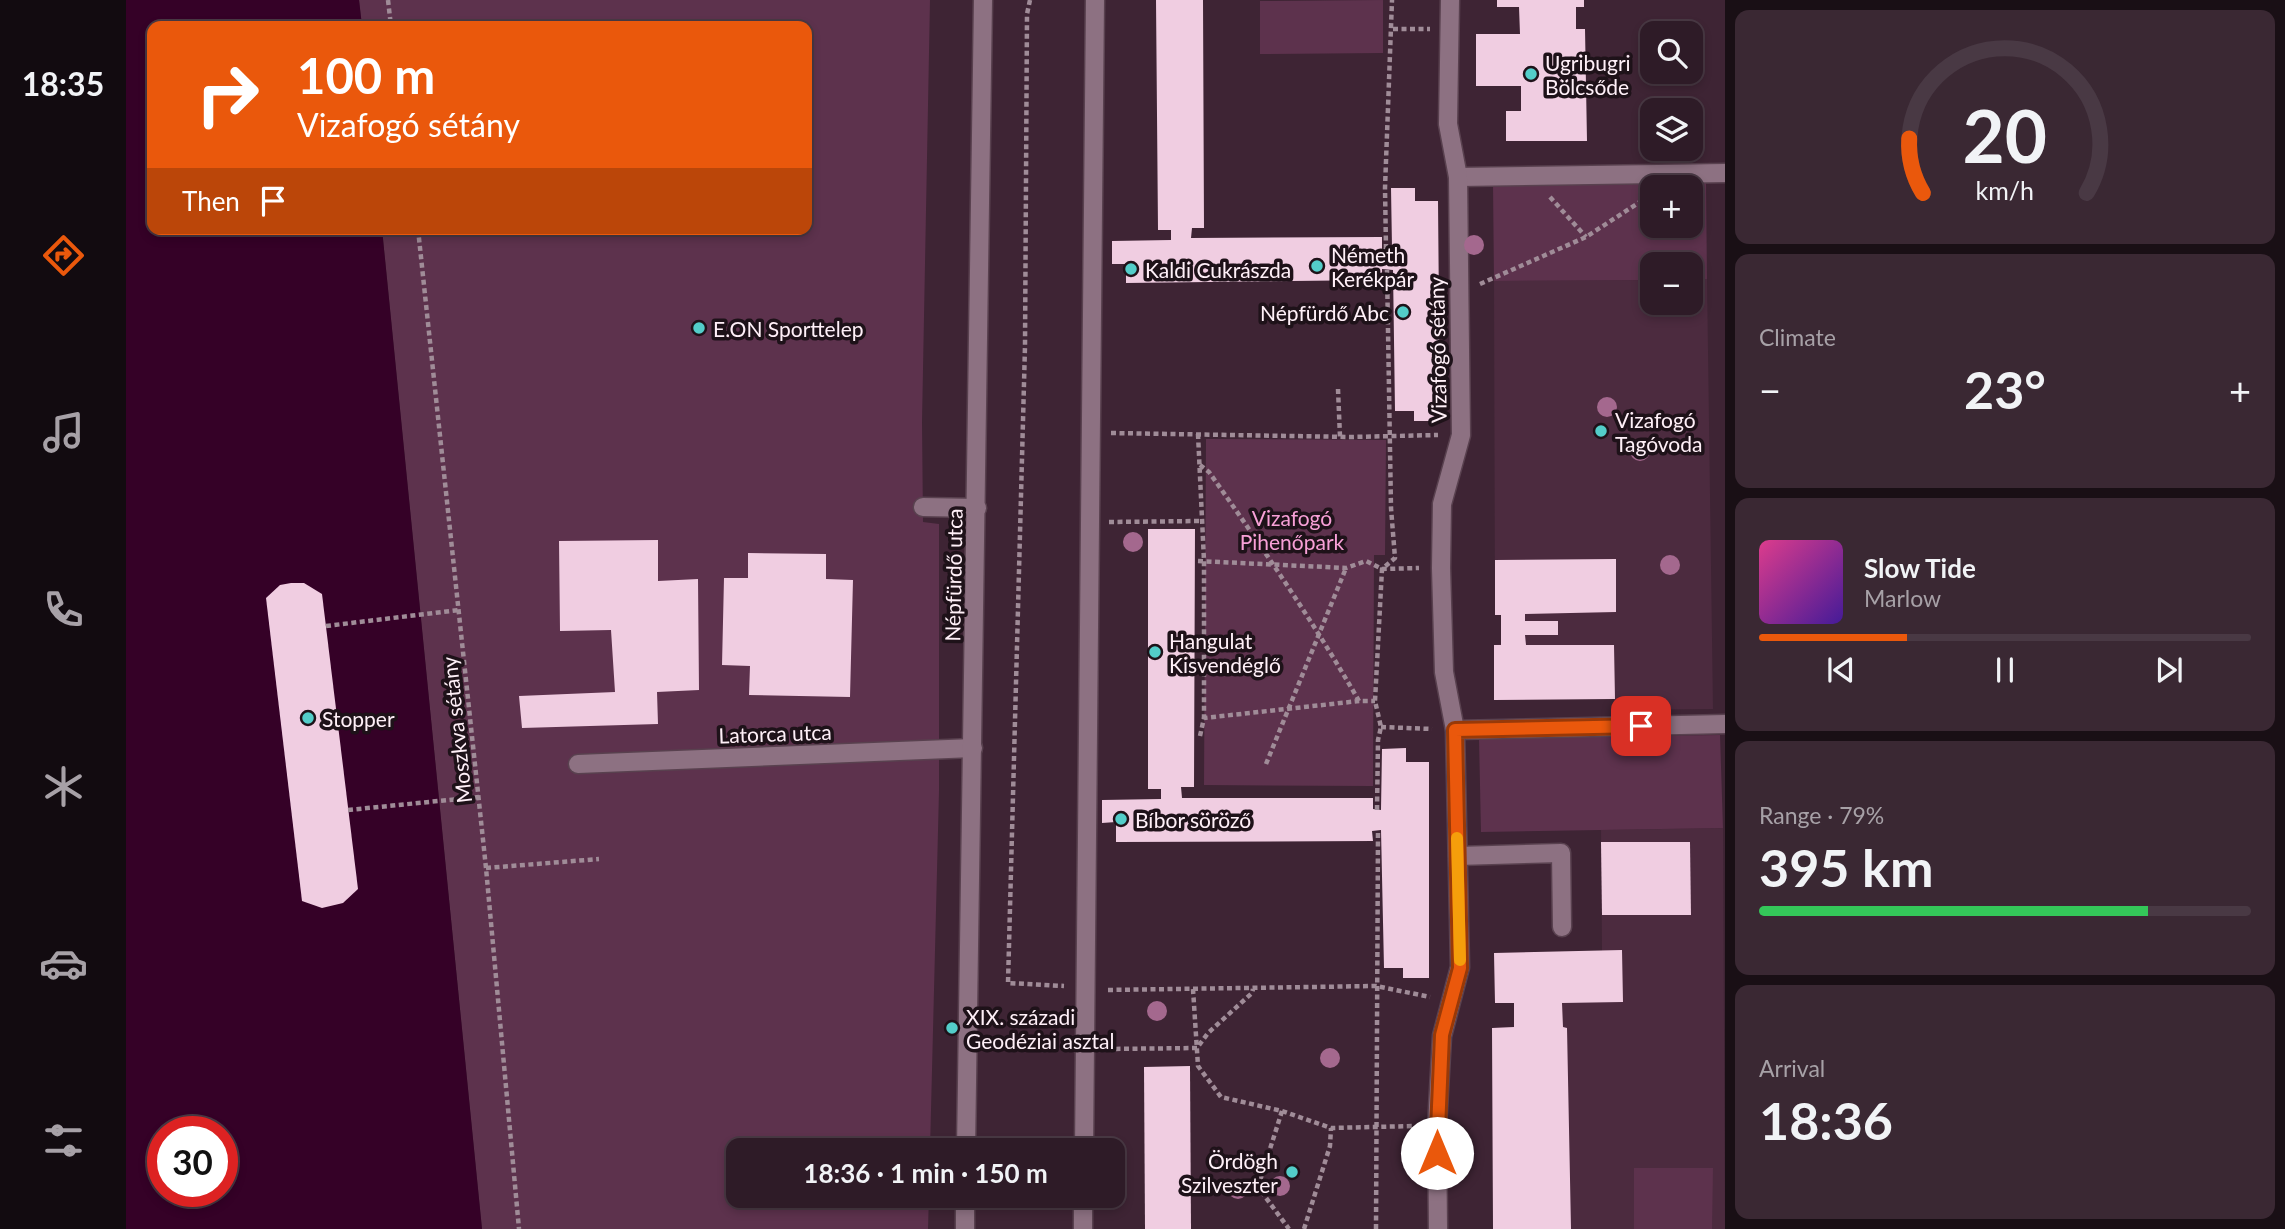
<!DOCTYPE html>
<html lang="en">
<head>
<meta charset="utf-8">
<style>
	:root { --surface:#2e1b27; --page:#3a2833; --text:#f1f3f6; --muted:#a7a1a7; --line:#493944; --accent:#ea580c }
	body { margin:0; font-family:Lato,sans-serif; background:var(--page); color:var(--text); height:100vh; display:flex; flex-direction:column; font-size:26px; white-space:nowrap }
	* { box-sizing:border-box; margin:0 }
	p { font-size:23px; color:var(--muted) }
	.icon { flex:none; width:38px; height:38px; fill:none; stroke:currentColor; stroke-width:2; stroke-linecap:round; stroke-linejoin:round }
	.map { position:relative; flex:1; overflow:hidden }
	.panel { display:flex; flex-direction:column; gap:10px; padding:10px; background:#190f15; width:560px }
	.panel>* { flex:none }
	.top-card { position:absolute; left:21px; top:21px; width:665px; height:214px; border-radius:14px; box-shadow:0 4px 10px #0003,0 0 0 2px var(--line); background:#ea580c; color:#fff; overflow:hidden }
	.controls { position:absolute; left:1514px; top:21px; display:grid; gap:14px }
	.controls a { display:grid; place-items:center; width:63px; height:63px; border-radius:14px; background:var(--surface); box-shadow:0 4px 10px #0003,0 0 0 2px var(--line); font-size:35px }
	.speed { position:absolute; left:21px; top:1116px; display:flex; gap:14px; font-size:35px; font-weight:700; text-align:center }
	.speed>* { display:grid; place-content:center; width:91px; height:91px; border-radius:50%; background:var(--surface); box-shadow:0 4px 10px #0003,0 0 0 2px var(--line); line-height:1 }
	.speed .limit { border:10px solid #d22; background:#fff; color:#111 }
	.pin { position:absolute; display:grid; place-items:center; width:60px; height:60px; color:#fff; margin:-30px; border-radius:14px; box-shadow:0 4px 10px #0006 }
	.me { position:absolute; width:77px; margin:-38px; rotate:0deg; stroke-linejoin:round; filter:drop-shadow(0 0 5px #0008) }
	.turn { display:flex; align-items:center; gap:24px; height:147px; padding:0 35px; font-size:32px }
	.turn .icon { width:91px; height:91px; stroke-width:2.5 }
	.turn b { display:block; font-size:49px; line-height:60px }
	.then { display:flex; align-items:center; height:66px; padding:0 35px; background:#0003; gap:14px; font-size:26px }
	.big { font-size:52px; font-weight:700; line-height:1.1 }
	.panel .card { flex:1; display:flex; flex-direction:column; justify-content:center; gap:10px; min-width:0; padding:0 24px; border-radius:14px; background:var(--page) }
	.panel .dial { align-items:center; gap:0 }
	.dial svg { height:182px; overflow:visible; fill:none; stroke:var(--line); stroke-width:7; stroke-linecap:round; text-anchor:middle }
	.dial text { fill:var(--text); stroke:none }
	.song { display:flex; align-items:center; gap:21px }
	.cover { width:84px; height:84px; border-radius:10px; background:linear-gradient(135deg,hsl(330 70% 55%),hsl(260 70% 35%)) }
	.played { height:7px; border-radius:4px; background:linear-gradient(90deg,var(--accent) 30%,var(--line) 30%) }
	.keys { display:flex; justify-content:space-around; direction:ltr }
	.heat { display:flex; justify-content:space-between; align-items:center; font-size:38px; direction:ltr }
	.charge { height:10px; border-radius:5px; background:linear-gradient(90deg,#34c759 79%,var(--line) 0) }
	.trip { position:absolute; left:600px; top:1138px; width:399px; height:70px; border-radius:14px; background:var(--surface); box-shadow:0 4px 10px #0003,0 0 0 2px var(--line); font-weight:700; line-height:70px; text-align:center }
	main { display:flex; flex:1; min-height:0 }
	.menu { display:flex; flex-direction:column; width:126px; justify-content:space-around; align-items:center; background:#120b10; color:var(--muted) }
	.menu .icon { width:49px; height:49px }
	.menu .active { color:var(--accent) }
	.menu b { font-size:32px; color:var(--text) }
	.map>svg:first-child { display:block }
	.built { fill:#4c2b3f }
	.green { fill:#5d324d; fill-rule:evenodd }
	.water { fill:#350127; fill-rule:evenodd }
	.building { fill:#f0cde1 }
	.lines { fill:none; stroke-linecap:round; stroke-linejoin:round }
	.minor-casing { stroke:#59414f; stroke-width:21 }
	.path { stroke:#a08c98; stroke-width:4.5; stroke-dasharray:5 3.5; stroke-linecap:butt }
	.minor { stroke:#8d7182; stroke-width:18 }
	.tree { fill:#a4688e }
	.route-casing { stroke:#983908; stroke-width:18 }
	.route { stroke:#ea580c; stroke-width:12 }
	.slow { stroke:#f59e0b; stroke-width:12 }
	.poi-dot { fill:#53cdc9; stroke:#1e1219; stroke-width:2.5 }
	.labels { text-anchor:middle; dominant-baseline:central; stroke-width:7; stroke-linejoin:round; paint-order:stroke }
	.poi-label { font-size:21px; fill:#fff0f8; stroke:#1e1219; text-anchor:start }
	.street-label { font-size:21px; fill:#fff0f8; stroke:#1e1219 }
	.park-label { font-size:21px; fill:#f8a0d7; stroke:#1e1219 }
</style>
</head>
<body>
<main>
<nav class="menu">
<b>18:35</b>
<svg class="icon active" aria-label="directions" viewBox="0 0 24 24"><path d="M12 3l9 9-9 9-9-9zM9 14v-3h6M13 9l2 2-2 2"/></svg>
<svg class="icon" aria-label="music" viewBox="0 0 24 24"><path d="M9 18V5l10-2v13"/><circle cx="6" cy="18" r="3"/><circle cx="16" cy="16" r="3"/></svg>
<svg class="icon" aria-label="phone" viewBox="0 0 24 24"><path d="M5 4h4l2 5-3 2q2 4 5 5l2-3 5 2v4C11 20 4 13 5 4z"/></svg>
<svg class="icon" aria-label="climate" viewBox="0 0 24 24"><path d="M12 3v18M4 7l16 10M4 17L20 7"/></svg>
<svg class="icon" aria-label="car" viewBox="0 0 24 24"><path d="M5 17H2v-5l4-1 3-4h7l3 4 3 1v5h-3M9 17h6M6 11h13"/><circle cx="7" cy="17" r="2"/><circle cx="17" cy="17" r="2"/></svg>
<svg class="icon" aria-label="filters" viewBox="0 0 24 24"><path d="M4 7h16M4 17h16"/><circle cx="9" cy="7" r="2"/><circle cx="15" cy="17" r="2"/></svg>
</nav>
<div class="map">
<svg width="1599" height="1229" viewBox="0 0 1599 1229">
	<rect width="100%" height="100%" fill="#3e2434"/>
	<g class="built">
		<polygon points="1565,279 1581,279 1587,709 1489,710 1488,699 1368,700 1368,645 1375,644 1375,615 1369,615 1368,281 1526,280 1526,303 1564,303"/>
		<polygon points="1597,828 1599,1229 1367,1229 1366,1028 1388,1027 1388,1003 1369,1003 1368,953 1476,951 1475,830"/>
	</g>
	<g class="green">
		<polygon points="233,0 804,0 796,422 797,522 813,524 813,791 804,1150 612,1150 612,1195 803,1195 802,1229 356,1229 256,229 681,229 681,26 236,26"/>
		<polygon points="1257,0 1257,53 1134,54 1134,1"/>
		<path d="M1580 181 1581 279H1565L1564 264H1526V280L1368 281 1367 183ZM1526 187H1564V226H1526Z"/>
		<polygon points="1080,439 1260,440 1259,555 1248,555 1247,786 1078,785"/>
		<polygon points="1594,735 1597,828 1355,832 1353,738"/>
		<polygon points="1508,1168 1587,1168 1586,1229 1508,1229"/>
	</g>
	<path class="water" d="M0 0H233L236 26H26V229H256L356 1229H0ZM37 1132H96V1192H37Z"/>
	<g class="building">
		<polygon points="1030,0 1077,0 1078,228 1066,228 1065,238 1256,237 1256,249 1266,248 1265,188 1289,188 1289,201 1312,201 1314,421 1288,421 1288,411 1269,411 1267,270 1256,269 1256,280 1000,283 1000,264 986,264 986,241 1045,240 1045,230 1032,230"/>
		<polygon points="1371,0 1458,0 1458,7 1450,7 1450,29 1459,29 1461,141 1380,141 1380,111 1395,111 1395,86 1350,86 1350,34 1394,34 1393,7 1371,7"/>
		<rect x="405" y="19" width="52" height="7"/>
		<polygon points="1022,529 1069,529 1068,787 1055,787 1056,798 1247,798 1247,809 1255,810 1256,749 1280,748 1280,762 1303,762 1303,978 1277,978 1277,968 1258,968 1255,830 1246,831 1247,841 990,842 990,822 976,823 976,800 1035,799 1035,789 1022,789"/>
		<polygon points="532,540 532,581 572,579 573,690 531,692 532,724 396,728 393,696 489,692 485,630 434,631 433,541"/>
		<polygon points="622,553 700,554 700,579 727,580 724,697 623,695 624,666 596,665 598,578 622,578"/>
		<polygon points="1490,559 1490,612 1399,614 1399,621 1432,621 1432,635 1399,635 1400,645 1488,645 1489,699 1368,700 1368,645 1375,645 1375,615 1369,615 1369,560"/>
		<polygon points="165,583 178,583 196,594 232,889 217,903 196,908 176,901 140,598 154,585"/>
		<polygon points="1475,842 1564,842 1565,915 1476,915"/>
		<polygon points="1496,950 1497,1002 1436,1003 1437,1027 1441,1028 1445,1229 1367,1229 1366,1028 1388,1027 1388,1003 1369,1003 1368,953"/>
		<polygon points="1064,1066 1065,1229 1019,1229 1018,1067"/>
	</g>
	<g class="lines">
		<g class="minor-casing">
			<g id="minor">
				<polyline points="1332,177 1599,173"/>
				<polyline points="797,507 851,508"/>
				<polyline points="1329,730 1599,724"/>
				<polyline points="452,764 847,748"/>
				<polyline points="1332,856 1435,853 1436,927"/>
				<polyline points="840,1150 857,0"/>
				<polyline points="958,1150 969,0"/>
				<polyline points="839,1229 839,1195"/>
				<polyline points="957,1229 957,1195"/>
				<polyline points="1312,1229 1311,1126 1316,1036 1334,967 1329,730 1318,672 1315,568 1316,504 1335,435 1332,177 1322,124 1324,0"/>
			</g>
		</g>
		<g class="path">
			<polyline points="262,0 265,26"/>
			<polyline points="904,0 901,14 899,346 882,983 938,986"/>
			<polyline points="1267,29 1304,29"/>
			<polyline points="1424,197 1460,237"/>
			<polyline points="292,229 360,868 393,1229"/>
			<polyline points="1260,249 1259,188 1266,0"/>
			<polyline points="1354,284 1460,237 1523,196"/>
			<polyline points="1212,389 1214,437"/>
			<polyline points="985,433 1225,437 1312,435"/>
			<polyline points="1072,434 1078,561 1078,718"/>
			<path d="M1074 465 1083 472C1136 547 1187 621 1233 701H1249"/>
			<polyline points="983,522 1076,521"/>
			<polyline points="1072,561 1220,568 1240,561 1256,569 1293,568"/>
			<polyline points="200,626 333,610"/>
			<polyline points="1255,727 1306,729"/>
			<polyline points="1074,736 1078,718 1233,701"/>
			<polyline points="1140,764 1220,568"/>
			<polyline points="222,810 353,797"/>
			<polyline points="1251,810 1252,740 1255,727 1249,701 1256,569 1269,558 1265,508 1261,270"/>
			<polyline points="360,868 473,859"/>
			<polyline points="1067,989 1072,1066 1095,1097 1156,1111 1205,1128 1289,1126"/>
			<polyline points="982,990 1250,986 1304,997"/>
			<polyline points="981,1049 1071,1048 1082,1033 1126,993 1127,989"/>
			<polyline points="1156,1111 1132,1187 1163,1229"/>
			<polyline points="1178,1229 1204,1146 1205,1128"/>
			<polyline points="1250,1229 1252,830"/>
		</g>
		<use href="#minor" class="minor"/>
	</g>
	<g class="tree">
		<circle cx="1348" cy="245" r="10"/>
		<circle cx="1481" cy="407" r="10"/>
		<circle cx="1514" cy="451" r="10"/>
		<circle cx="1007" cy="542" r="10"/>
		<circle cx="1544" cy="565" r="10"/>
		<circle cx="1031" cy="1011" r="10"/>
		<circle cx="1204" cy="1058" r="10"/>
		<circle cx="1154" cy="1186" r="10"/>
		<circle cx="1112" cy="1189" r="10"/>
	</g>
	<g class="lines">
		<g class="route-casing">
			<polyline id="route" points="1311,1153 1316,1035 1334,968 1329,730 1515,726"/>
		</g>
		<use href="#route" class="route"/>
		<polyline class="slow" points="1331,838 1334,960"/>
	</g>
	<g class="poi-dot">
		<circle cx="1405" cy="74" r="7"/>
		<circle cx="1191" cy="266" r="7"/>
		<circle cx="1005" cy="269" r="7"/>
		<circle cx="1277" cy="312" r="7"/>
		<circle cx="573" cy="328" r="7"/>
		<circle cx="1475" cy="431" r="7"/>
		<circle cx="1029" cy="652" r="7"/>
		<circle cx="182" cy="718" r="7"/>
		<circle cx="995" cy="819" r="7"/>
		<circle cx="826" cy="1028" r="7"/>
		<circle cx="1166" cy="1172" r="7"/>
	</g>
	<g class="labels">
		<g class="poi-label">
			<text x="1419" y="62">Ugribugri<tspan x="1419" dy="24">Bölcsőde</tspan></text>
			<text x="1205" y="254">Németh<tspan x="1205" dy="24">Kerékpár</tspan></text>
			<text x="1019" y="269">Kaldi Cukrászda</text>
			<text x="1263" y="312" text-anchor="end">Népfürdő Abc</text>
			<text x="587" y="328">E.ON Sporttelep</text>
			<text x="1489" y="419">Vizafogó<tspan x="1489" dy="24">Tagóvoda</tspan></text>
			<text x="1043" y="640">Hangulat<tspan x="1043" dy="24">Kisvendéglő</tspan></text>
			<text x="196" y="718">Stopper</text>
			<text x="1009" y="819">Bíbor söröző</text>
			<text x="840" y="1016">XIX. századi<tspan x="840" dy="24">Geodéziai asztal</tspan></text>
			<text x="1152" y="1160" text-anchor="end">Ördögh<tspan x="1152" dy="24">Szilveszter</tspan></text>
		</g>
		<g class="street-label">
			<text transform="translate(1311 350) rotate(-91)">Vizafogó sétány</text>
			<text transform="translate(827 575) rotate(-89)">Népfürdő utca</text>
			<text transform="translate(330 730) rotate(-96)">Moszkva sétány</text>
			<text transform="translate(649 733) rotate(-2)">Latorca utca</text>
		</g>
		<g class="park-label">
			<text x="1166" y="517">Vizafogó<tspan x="1166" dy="24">Pihenőpark</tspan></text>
		</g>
	</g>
</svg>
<div class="controls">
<a><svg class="icon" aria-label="search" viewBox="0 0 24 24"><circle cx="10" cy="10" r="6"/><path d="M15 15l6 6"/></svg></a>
<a><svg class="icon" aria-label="layers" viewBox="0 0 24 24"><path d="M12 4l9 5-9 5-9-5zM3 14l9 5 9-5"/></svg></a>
<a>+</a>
<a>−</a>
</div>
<div class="speed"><div class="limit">30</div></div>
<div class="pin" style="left:1515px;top:726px;background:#d93025"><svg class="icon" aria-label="arrive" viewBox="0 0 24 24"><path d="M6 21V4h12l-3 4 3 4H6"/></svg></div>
<svg class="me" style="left:1311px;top:1153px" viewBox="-20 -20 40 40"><circle r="19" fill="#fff"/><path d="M0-13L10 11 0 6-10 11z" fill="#ea580c"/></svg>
<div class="trip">18:36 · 1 min · 150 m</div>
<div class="top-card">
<div class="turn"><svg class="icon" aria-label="right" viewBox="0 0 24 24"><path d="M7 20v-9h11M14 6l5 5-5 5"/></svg><div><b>100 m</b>Vizafogó sétány</div></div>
<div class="then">Then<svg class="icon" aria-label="arrive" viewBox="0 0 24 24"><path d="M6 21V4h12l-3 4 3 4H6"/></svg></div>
</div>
</div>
<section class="panel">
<div class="card dial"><svg viewBox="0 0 100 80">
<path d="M14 69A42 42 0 1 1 86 69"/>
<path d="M14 69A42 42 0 0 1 8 45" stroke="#ea580c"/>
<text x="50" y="56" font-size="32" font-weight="700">20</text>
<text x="50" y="72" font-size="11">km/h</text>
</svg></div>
<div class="card"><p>Climate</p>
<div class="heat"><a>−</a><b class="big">23°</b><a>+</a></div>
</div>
<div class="card">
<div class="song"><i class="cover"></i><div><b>Slow Tide</b><p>Marlow</p></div></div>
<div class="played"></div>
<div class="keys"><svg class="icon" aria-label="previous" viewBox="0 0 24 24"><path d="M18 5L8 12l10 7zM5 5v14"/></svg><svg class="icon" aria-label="pause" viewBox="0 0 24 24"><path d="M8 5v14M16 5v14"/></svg><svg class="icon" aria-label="next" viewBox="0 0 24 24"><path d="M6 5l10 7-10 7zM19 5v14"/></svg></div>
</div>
<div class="card"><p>Range · 79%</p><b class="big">395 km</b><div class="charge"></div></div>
<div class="card"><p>Arrival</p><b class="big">18:36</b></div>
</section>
</main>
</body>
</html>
